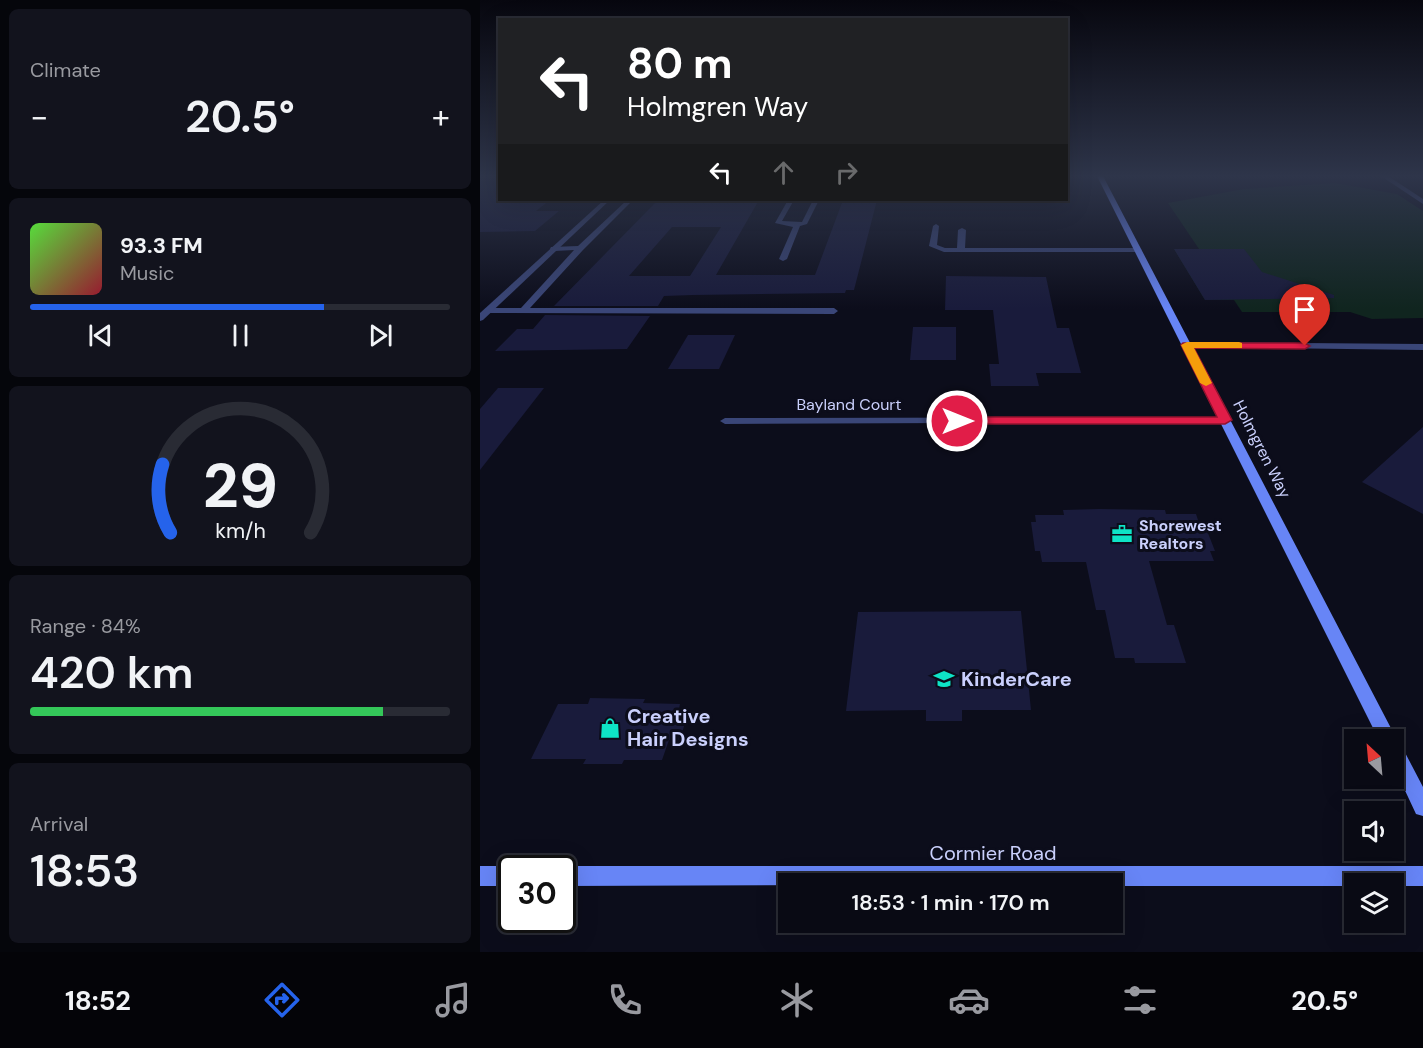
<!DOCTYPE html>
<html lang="en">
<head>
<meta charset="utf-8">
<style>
	:root { --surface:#090a14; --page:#12131d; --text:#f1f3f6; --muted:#999aa0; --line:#292b34; --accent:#2563eb }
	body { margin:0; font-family:"DM Sans",sans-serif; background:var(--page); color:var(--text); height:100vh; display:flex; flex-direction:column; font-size:22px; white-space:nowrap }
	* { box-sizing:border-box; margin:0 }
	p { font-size:20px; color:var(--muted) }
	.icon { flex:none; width:33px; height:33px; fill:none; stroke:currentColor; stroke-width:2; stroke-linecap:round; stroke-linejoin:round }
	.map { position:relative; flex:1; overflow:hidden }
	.sheet { display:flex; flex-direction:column; gap:9px; padding:9px; background:#05060b; width:480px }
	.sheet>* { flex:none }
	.banner { position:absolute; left:18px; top:18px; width:570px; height:183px; border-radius:0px; box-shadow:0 6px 24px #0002,0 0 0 2px var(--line); background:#202124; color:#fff; overflow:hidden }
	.needle { width:39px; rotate:334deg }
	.fabs { position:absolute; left:864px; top:729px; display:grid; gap:12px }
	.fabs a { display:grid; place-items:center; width:60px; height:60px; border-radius:0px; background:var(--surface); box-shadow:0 6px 24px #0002,0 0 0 2px var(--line); font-size:30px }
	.speed { position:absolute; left:18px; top:855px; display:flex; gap:12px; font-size:30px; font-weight:700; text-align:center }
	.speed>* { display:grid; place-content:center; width:78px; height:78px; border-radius:50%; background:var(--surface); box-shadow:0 6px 24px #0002,0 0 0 2px var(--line); line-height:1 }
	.speed .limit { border:3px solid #111; border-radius:9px; background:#fff; color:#111 }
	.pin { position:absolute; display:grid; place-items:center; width:51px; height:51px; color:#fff; margin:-62px -26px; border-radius:50% 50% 50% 0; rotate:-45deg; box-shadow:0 0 6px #0007 }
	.pin .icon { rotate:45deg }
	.me { position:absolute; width:66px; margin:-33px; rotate:90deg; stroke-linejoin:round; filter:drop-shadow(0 0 4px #0008) }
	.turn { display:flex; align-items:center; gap:21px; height:126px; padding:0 30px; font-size:27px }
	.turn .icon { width:78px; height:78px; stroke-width:2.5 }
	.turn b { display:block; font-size:42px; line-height:51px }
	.lanes { display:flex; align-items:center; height:57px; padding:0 30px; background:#0003; justify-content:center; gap:30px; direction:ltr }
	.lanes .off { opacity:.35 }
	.big { font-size:45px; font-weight:600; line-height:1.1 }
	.sheet .widget { flex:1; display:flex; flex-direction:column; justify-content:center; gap:9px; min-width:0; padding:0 21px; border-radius:9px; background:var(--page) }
	.sheet .dial { align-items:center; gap:0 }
	.dial svg { height:156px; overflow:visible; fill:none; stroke:var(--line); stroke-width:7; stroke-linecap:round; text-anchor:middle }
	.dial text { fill:var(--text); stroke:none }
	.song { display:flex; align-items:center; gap:18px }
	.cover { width:72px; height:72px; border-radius:9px; background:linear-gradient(135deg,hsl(110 70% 55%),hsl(350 70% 35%)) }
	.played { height:6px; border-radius:3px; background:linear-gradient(90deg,var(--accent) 70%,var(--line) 70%) }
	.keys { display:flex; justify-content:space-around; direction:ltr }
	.heat { display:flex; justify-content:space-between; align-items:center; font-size:33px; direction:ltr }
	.charge { height:9px; border-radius:4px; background:linear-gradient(90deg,#34c759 84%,var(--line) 0) }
	.trip { position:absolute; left:298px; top:873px; width:345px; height:60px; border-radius:0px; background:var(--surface); box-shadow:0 6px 24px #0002,0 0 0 2px var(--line); font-weight:600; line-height:60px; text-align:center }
	.menu { display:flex; height:96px; justify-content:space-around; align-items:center; background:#040408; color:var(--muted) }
	.menu .icon { width:42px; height:42px }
	.menu .on { color:var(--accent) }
	.menu b { font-size:27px; color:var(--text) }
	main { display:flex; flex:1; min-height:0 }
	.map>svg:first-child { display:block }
	.green { fill:#10251f }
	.building { fill:#191b3b; fill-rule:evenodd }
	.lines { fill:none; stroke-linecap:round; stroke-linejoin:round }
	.lane { fill:#3a4678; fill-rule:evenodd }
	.street { fill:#3a4678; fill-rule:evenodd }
	.secondary { fill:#6785f6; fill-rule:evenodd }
	.route { fill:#e11d48; stroke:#92132f; stroke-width:1.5 }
	.slow { fill:#f59e0b }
	.labels { text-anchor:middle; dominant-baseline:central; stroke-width:6; stroke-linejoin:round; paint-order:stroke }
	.street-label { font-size:16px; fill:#cad0fc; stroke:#0c0d1b }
	.poi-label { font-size:16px; font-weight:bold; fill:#cad0fc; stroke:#0c0d1b; text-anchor:start }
	.near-poi-label { font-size:20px; font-weight:bold; fill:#cad0fc; stroke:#0c0d1b; text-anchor:start }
	.near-street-label { font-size:20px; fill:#cad0fc; stroke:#0c0d1b }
</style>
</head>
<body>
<main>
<section class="sheet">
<div class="widget"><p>Climate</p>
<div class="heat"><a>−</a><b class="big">20.5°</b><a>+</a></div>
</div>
<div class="widget">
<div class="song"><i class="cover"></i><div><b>93.3 FM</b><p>Music</p></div></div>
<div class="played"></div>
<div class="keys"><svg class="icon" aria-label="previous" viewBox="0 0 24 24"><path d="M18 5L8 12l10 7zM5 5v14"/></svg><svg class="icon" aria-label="pause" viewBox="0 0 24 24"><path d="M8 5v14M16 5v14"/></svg><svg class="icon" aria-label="next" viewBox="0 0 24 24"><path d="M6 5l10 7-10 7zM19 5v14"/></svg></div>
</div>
<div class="widget dial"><svg viewBox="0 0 100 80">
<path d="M14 69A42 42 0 1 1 86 69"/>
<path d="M14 69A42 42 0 0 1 10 34" stroke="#2563eb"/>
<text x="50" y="56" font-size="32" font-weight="700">29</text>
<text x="50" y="72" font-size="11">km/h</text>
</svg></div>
<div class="widget"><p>Range · 84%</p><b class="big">420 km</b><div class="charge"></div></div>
<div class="widget"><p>Arrival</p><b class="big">18:53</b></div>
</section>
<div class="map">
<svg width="943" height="952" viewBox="0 0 943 952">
	<rect width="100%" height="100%" fill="#0c0d1b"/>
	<polygon class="green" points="855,183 917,194 943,211 943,318 892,319 870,312 762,312 754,300 725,300 694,249 719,249 688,203 764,189"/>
	<g class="building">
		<polygon points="0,177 20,177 20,200 70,200 56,211 79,211 55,231 0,232"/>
		<path d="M178 200H279L236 275H335L363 200H397L374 290H366L365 293 213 295 184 296 178 306H74ZM192 227H241L210 276H149Z"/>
		<polygon points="694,249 764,249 782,272 854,295 854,298 725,300"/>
		<polygon points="466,276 566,277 577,328 589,328 601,373 556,373 559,386 511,386 509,364 519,364 513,310 465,310"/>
		<polygon points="65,315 170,316 147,349 15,351 37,329 53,329"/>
		<polygon points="433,327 476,327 476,360 430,360"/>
		<polygon points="208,335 255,335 239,369 188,369"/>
		<polygon points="18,388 64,388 0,470 0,409"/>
		<polygon points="943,427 943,514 882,482"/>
		<polygon points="619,509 685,510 686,514 716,514 719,523 724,523 735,551 730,551 734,561 669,561 687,625 694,625 706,663 655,663 654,658 635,658 625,610 616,610 606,562 562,562 560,551 555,551 551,522 556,522 555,515 584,515 583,510"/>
		<polygon points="541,611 551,710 482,710 482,721 446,721 446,710 366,711 378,612"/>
		<polygon points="110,698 165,699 163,703 200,704 199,709 209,709 200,740 189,740 182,760 144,760 142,764 103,764 106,759 51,759 78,704 108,704"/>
	</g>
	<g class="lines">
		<g class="lane">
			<polygon points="901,176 908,176 943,199 943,204"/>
			<polygon points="147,200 153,200 103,250 50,308 354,308 358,311 354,314 5,313 5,309 8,308 41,308 94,250 74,251 70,249 71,247 98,246"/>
			<polygon points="308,200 314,200 302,221 322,222 333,200 339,200 327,224 320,226 307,259 303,261 299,259 313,227 295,223"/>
			<polygon points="456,224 459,226 457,245 465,248 477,248 478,230 482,228 486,230 485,248 658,248 662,250 658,252 464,252 449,246 453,226"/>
			<polygon points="707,342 943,344 943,350 704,347 702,345"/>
		</g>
		<g class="street">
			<polygon points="124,200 130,200 3,320 0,321 0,313"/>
			<polygon points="745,417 749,418 750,420 749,422 245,424 240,421 245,418"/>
		</g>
		<g class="secondary">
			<polygon points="617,176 623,176 914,734 916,741 920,743 943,787 943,816 936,814 914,767 914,740 899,740"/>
			<polygon points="0,866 32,866 38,868 32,868 32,886 0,886"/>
			<polygon points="82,866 943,866 943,886 914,886 914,884 874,884 874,886 633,886 633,884 82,886 82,868 76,868"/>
		</g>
	</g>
	<linearGradient id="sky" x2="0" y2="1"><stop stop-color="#07070f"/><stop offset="0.57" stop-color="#2e354a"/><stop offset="1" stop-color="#2e354a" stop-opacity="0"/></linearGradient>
	<rect width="943" height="309" fill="url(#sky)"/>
	<polygon class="route" points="703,343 825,343 830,346 825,349 714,348 752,420 745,424 477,424 471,421 477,417 737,417 701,345"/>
	<polygon class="slow" points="759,342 762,343 762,348 714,348 732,383 726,386 720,383 701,345 707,342"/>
	<defs>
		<g id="office-bare" transform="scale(1.62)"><path d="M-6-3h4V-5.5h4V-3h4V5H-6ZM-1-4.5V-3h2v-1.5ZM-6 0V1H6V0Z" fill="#0ee4c6" stroke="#0c0d1b" stroke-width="2.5" paint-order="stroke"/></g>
		<g id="school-bare" transform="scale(1.62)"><path d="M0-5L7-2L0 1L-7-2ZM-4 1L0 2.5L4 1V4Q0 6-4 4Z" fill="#0ee4c6" stroke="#0c0d1b" stroke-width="2.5" paint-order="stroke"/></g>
		<g id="shop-bare" transform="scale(1.62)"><path d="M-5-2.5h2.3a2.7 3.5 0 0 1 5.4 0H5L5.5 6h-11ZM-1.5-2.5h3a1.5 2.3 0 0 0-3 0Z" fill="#0ee4c6" stroke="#0c0d1b" stroke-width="2.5" paint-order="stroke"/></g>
	</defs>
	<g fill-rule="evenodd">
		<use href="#office-bare" x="642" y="534"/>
		<use href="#school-bare" x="464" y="679"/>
		<use href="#shop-bare" x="130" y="728"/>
	</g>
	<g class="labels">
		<g class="street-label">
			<text x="369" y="404">Bayland Court</text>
			<text transform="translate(782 449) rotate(63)">Holmgren Way</text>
		</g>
		<g class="poi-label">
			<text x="659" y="525">Shorewest<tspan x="659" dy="18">Realtors</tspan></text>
		</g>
		<g class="near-poi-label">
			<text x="481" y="679">KinderCare</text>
			<text x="147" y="716">Creative<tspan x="147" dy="23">Hair Designs</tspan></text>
		</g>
		<g class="near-street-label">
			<text x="513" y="853">Cormier Road</text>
		</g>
	</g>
</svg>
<div class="fabs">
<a><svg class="needle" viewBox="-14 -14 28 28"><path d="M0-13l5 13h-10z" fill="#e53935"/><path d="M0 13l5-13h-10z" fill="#999aa0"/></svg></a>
<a><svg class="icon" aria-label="sound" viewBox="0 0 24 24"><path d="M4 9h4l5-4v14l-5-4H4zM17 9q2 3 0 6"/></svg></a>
<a><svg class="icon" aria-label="layers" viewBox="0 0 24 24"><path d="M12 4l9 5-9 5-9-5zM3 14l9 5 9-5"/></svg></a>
</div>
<div class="speed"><div class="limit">30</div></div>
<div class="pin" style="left:825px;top:346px;background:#d93025"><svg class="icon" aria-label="arrive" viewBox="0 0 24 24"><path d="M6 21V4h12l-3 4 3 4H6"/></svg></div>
<svg class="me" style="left:477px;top:421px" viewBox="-20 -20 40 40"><circle r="17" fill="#e11d48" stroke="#fff" stroke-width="3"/><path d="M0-11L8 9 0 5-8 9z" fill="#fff"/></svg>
<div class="trip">18:53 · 1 min · 170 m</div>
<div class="banner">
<div class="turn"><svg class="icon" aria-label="left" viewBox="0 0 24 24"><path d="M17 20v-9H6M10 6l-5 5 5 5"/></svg><div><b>80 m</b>Holmgren Way</div></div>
<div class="lanes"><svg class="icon" aria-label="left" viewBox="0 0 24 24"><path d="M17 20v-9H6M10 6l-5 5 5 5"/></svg><svg class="icon off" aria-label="ahead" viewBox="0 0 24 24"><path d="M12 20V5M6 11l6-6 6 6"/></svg><svg class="icon off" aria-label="right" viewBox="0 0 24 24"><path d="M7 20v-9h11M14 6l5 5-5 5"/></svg></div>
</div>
</div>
</main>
<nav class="menu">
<b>18:52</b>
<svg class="icon on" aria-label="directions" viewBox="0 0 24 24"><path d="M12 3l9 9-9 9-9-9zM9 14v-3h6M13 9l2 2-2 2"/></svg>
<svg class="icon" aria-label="music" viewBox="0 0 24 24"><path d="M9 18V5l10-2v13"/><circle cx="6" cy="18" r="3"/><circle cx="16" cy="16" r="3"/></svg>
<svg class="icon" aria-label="phone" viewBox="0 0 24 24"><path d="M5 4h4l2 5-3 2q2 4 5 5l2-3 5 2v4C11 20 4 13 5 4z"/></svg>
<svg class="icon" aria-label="climate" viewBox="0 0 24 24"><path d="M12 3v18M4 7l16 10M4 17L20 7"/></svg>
<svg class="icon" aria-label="car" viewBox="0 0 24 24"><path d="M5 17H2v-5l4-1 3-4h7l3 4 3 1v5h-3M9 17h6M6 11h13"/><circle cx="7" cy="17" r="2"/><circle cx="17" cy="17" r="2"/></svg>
<svg class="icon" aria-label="filters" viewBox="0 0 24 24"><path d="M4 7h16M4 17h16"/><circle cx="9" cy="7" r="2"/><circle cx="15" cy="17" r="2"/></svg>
<b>20.5°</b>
</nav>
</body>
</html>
